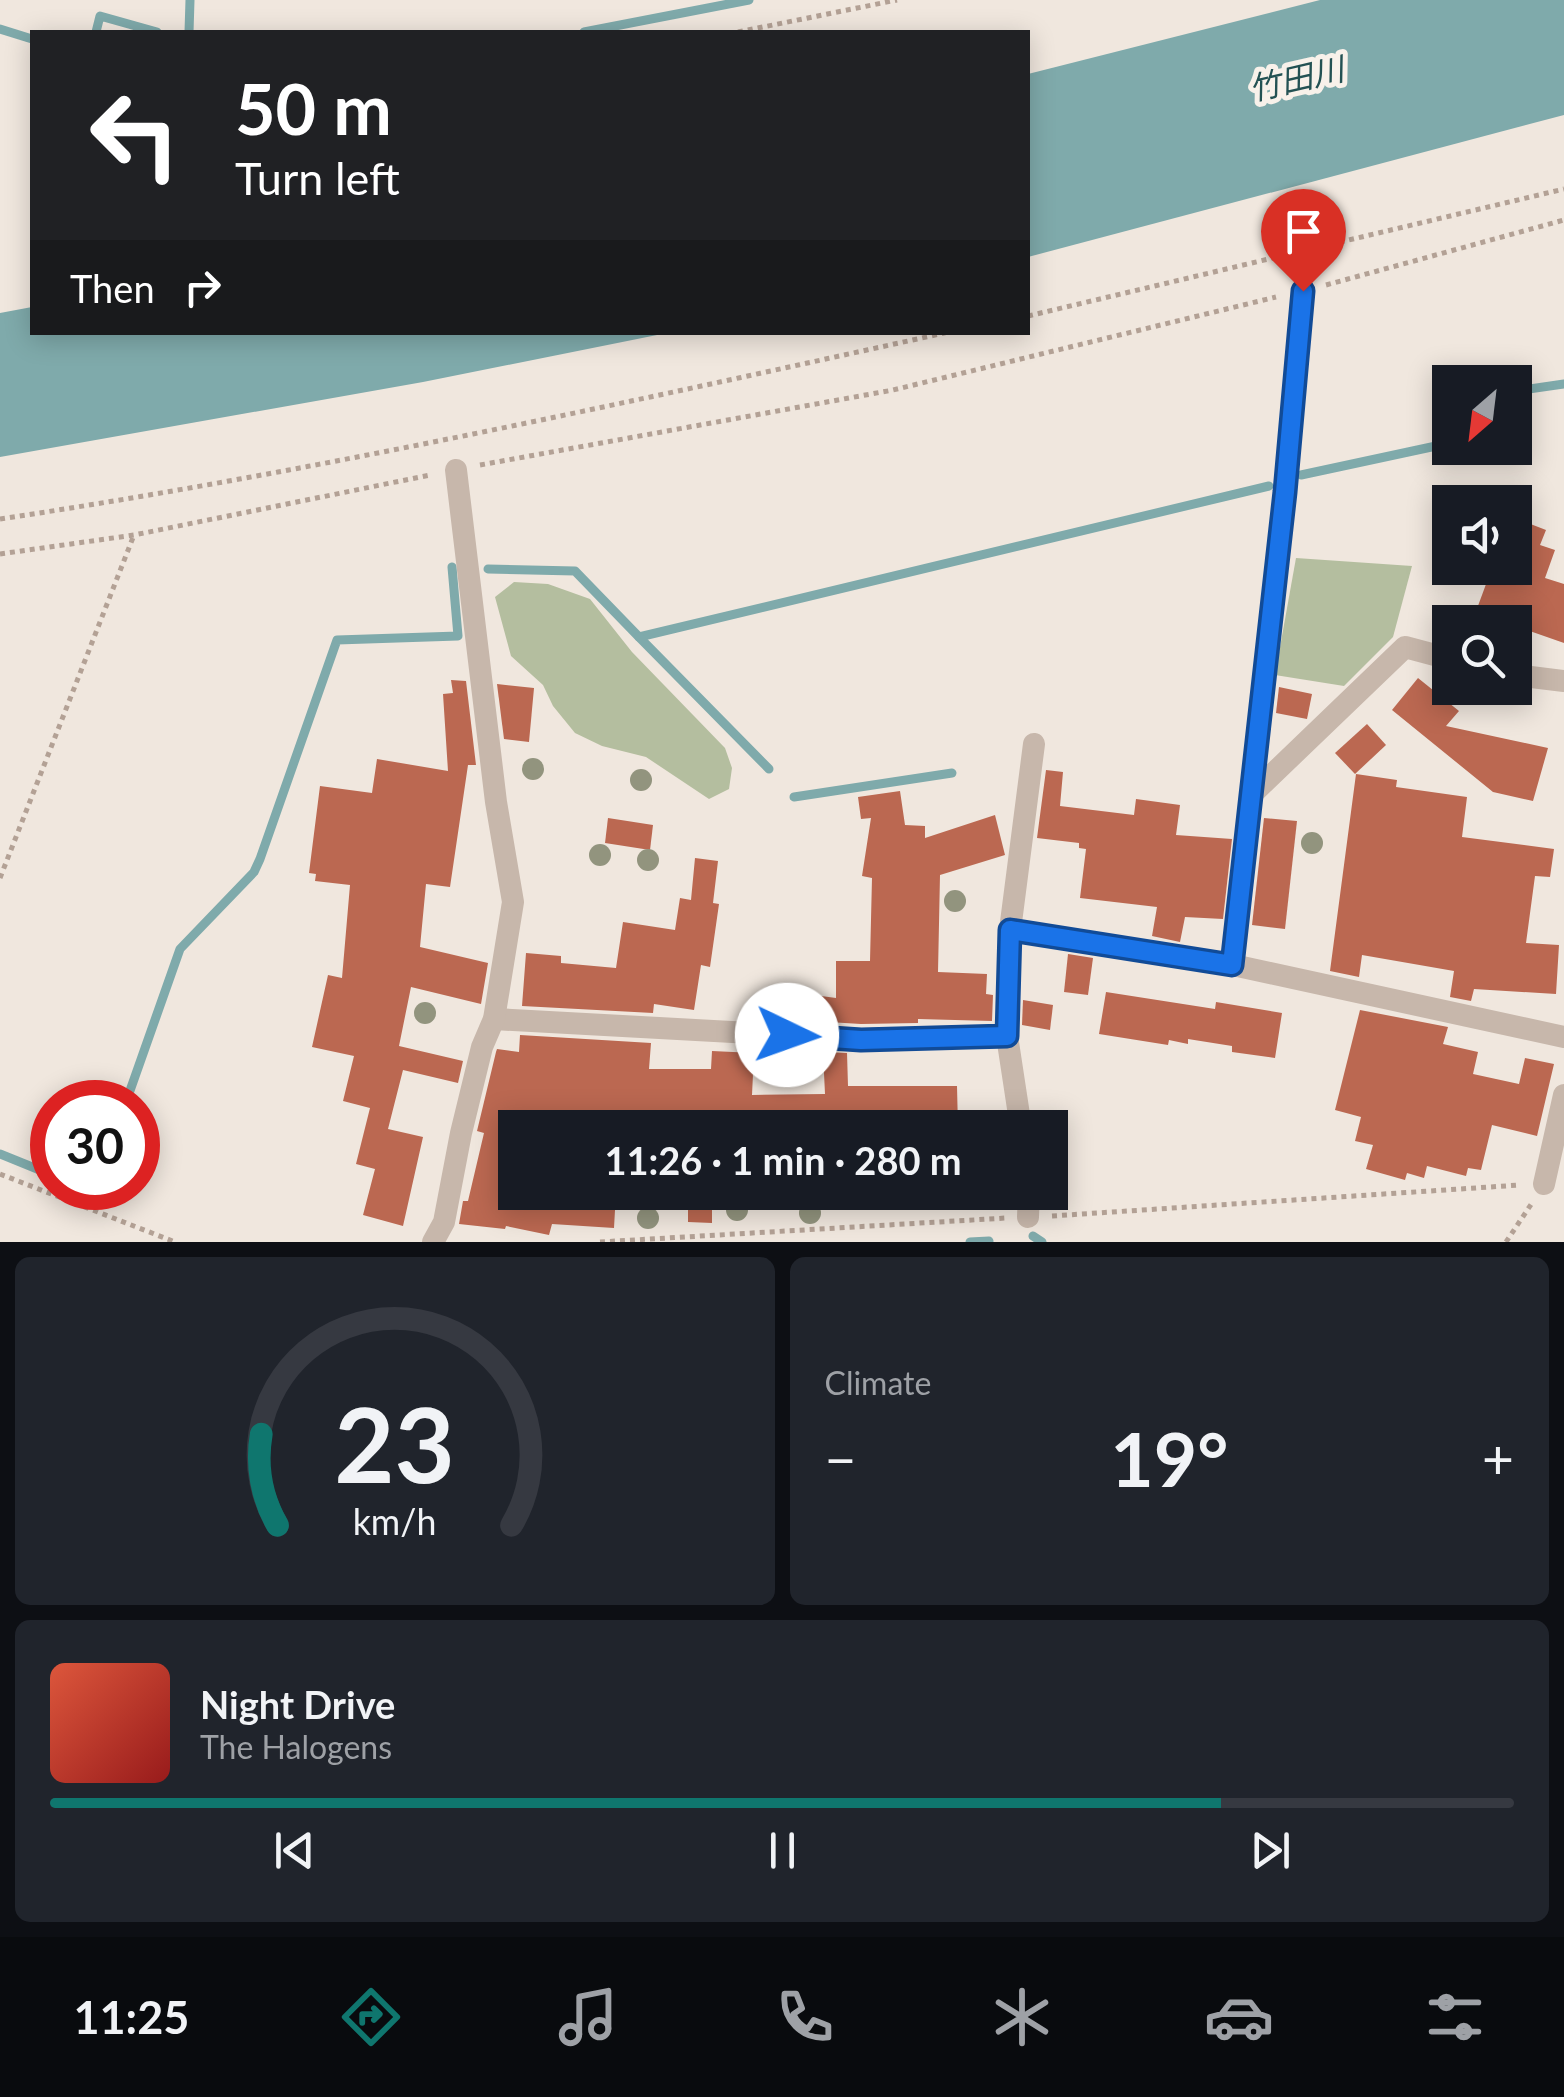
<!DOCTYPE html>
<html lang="en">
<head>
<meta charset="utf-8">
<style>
	:root { --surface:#171b24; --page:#20242c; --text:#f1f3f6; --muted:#9ea1a6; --line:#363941; --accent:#0f766e }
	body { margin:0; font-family:Lato,"Noto Sans JP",sans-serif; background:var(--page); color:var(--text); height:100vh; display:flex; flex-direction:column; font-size:38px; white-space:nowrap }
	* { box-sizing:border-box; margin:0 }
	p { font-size:32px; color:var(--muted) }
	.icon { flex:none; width:55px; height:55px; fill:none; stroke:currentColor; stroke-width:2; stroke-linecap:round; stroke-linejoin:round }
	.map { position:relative; height:1242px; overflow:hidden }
	.drawer { display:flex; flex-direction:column; gap:15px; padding:15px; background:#0d0f14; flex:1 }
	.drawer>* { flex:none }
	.hud { position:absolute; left:30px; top:30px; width:1000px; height:305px; border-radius:0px; box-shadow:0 5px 25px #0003; background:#202124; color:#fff; overflow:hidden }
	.needle { width:65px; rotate:208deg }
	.buttons { position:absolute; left:1432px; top:365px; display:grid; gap:20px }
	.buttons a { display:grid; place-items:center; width:100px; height:100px; border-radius:0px; background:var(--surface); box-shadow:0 5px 25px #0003; font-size:50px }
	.speed { position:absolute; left:30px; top:1080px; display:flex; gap:20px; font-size:50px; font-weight:700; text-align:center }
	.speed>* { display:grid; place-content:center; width:130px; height:130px; border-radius:50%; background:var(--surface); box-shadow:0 5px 25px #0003; line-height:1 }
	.speed .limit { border:15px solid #d22; background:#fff; color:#111 }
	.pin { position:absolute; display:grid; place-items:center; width:85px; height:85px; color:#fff; margin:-102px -42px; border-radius:50% 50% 50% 0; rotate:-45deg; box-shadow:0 0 10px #0007 }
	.pin .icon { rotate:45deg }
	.me { position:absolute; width:110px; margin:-55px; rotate:93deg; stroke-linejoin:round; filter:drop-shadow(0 0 8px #0008) }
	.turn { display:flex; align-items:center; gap:35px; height:210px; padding:0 40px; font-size:45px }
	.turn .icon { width:130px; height:130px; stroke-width:2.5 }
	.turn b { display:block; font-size:70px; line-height:85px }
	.then { display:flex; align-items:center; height:95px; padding:0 40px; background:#0003; gap:20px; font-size:38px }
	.big { font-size:75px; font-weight:700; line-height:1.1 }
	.drawer .tile { flex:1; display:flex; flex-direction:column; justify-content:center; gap:15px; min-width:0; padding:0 35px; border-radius:15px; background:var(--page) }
	.drawer .dial { align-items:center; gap:0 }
	.dial svg { height:260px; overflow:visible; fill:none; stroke:var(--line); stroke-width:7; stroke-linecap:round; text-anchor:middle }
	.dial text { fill:var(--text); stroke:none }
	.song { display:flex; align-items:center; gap:30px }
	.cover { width:120px; height:120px; border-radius:15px; background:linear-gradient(135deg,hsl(10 70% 55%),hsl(0 70% 35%)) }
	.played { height:10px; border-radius:5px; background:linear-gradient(90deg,var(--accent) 80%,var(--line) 80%) }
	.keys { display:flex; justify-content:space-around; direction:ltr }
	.heat { display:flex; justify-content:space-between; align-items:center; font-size:55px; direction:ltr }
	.drawer .tiles { flex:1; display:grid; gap:15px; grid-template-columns:1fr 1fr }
	.tile:last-child { grid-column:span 2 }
	.trip { position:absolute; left:498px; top:1110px; width:570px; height:100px; border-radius:0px; background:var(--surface); box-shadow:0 5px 25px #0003; font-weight:700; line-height:100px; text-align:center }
	.tabs { display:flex; height:160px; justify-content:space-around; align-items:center; background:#090b0e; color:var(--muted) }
	.tabs .icon { width:70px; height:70px }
	.tabs .active { color:var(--accent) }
	.tabs b { font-size:45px; color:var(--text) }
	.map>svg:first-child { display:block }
	.green { fill:#b4be9f }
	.water { fill:#7faaab }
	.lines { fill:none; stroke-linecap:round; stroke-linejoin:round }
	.stream { stroke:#7faaab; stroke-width:9 }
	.building { fill:#bb6851 }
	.path { stroke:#b3a195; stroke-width:5; stroke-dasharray:5 5; stroke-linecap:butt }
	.street { stroke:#c7b7ab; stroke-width:22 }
	.tree { fill:#92947e }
	.route-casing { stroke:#114b97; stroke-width:25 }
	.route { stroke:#1a73e8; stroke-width:18 }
	.labels { text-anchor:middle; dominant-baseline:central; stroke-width:10; stroke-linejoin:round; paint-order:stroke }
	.water-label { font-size:32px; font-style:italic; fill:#235153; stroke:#f8f1ea }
</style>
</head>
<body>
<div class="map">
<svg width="1564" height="1242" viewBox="0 0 1564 1242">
	<rect width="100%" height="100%" fill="#f0e7de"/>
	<g class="green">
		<polygon points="1296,558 1412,566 1393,637 1344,686 1275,675"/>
		<polygon points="514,582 548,584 590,599 632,652 725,748 732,768 729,789 709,799 646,757 602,746 575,733 553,706 543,685 511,656 495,597"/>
	</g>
	<g class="water">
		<polygon points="1320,0 1564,0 1564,115 1028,257 1028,74"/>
		<polygon points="32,307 32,332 667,333 423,382 0,457 0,313"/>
	</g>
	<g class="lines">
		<g class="stream">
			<polyline points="0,29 32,39"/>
			<polyline points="96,32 100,16 157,32"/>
			<polyline points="189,32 190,0"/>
			<polyline points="584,32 749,0"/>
			<polyline points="1515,391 1564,384"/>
			<polyline points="1301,475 1450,443"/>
			<polyline points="488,569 575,571 639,637 1269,486"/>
			<polyline points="639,637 769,769"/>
			<polyline points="794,797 952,773"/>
			<polyline points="126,1102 180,949 254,872 260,859 337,640 458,636 452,567"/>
			<polyline points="0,1154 52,1175"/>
			<polyline points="85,1188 95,1191 96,1188"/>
			<polyline points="1033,1236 1042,1242"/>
			<polyline points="970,1242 989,1241"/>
		</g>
	</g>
	<g class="building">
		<polygon points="1520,520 1546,530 1540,545 1555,550 1545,578 1564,584 1564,643 1515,626 1515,622 1472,622 1492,568 1515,568 1515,535"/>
		<polygon points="1418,678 1459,711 1446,726 1548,748 1533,801 1493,792 1392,710"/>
		<polygon points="451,680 466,681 476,765 468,765 450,887 426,884 420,947 488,963 481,1004 411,987 399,1046 463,1061 458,1083 403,1070 388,1129 423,1137 403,1226 363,1215 375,1169 356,1164 370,1108 343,1101 354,1056 312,1047 328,975 342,978 350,885 315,881 316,874 309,873 320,786 372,793 377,759 448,771 443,694 453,693"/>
		<polygon points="497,684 534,688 529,742 504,739"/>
		<polygon points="1279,687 1312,694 1307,719 1276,713"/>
		<polygon points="1367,724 1386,745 1355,774 1335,753"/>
		<polygon points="1046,770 1063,772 1060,806 1134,815 1136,799 1180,805 1176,835 1232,839 1223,919 1185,917 1180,942 1152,936 1157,907 1080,898 1086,849 1079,848 1079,843 1037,838"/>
		<polygon points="1356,774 1397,780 1396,787 1467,797 1462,837 1554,849 1550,877 1535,876 1526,943 1559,945 1556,994 1474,989 1471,1001 1450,997 1454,971 1362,955 1359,977 1330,971"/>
		<polygon points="900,791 905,825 925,826 925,838 995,815 1005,855 940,875 938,972 987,974 986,994 993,995 992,1021 918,1019 918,1023 861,1024 796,1020 799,993 836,998 836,961 870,961 872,878 862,876 871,818 861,819 858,797"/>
		<polygon points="608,818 653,825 650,850 605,843"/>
		<polygon points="1264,818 1297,821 1285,929 1252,925"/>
		<polygon points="695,858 718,861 713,903 719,904 710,967 701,965 694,1010 654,1004 653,1013 522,1006 526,953 561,956 561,963 616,968 623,922 675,930 680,898 691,900"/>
		<polygon points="1068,954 1093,958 1088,995 1064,992"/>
		<polygon points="1106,992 1215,1009 1216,1002 1282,1013 1275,1058 1232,1052 1232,1046 1188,1039 1188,1044 1169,1040 1168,1045 1099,1034"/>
		<polygon points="1023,1000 1053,1005 1050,1030 1022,1025"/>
		<polygon points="1360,1010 1448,1027 1443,1044 1478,1052 1473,1074 1519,1084 1525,1058 1554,1064 1537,1136 1492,1125 1481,1170 1468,1168 1466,1176 1427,1166 1424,1178 1407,1173 1405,1180 1366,1169 1373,1145 1355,1141 1361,1117 1335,1110"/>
		<polygon points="520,1035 651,1043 649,1069 711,1069 712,1051 754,1053 752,1095 825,1094 823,1052 847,1053 848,1086 957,1086 958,1128 515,1128 515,1192 616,1192 614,1228 552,1224 549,1235 506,1226 505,1229 459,1224 463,1201 468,1201 484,1133 477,1131 496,1052 497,1049 519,1052"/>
		<polygon points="688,1192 712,1192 712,1223 688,1222"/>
	</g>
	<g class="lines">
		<g class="path">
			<polyline points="738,32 897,0"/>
			<polyline points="1326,285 1564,220"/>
			<polyline points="1028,316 1564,189"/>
			<polyline points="480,465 893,390 1276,297"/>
			<path d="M0 519C319 471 634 401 949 332"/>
			<polyline points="0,554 134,535 430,475"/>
			<polyline points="0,878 134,535"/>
			<polyline points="0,1174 175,1242"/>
			<polyline points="1052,1216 1520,1185"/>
			<polyline points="600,1242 1006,1218"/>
			<polyline points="1506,1242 1532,1203"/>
		</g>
		<g class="street">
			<polyline points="1515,675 1564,681"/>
			<polyline points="1251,795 1405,647 1450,659"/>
			<polyline points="1010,930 1034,744"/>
			<polyline points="1233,965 1564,1037"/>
			<polyline points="494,1019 861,1039 1007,1036"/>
			<polyline points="1021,1128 1007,1036 1010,930 1233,965 1285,492 1303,291"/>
			<polyline points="1544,1184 1564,1095"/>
			<polyline points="1028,1217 1029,1192"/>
			<polyline points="433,1242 444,1222 461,1133 482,1047 494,1019 513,902 496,802 456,470"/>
		</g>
	</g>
	<g class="tree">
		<circle cx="533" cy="769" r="11"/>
		<circle cx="641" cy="780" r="11"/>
		<circle cx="1312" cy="843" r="11"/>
		<circle cx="600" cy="855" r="11"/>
		<circle cx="648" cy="860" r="11"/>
		<circle cx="955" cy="901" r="11"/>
		<circle cx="425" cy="1013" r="11"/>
		<circle cx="737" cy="1210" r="11"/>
		<circle cx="810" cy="1213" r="11"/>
		<circle cx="648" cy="1218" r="11"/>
	</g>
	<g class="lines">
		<g class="route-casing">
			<polyline id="route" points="787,1035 861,1040 1007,1036 1010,930 1232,965 1285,492 1303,291"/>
		</g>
		<use href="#route" class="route"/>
	</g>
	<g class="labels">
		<g class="water-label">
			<text transform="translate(1296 78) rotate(-13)">竹田川</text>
		</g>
	</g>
</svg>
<div class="buttons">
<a><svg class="needle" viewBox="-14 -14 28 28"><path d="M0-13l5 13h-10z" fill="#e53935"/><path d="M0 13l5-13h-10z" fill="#9ea1a6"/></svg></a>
<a><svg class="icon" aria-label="sound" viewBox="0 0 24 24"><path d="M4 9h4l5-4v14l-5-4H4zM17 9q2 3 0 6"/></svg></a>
<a><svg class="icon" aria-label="search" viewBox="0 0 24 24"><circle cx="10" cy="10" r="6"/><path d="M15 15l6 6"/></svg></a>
</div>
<div class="speed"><div class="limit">30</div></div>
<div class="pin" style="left:1303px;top:291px;background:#d93025"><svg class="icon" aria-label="arrive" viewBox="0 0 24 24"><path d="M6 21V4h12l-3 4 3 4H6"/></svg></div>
<svg class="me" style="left:787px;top:1035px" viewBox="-20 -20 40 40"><circle r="19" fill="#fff"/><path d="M0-13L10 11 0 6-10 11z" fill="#1a73e8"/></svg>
<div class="trip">11:26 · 1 min · 280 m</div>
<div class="hud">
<div class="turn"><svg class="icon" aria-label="left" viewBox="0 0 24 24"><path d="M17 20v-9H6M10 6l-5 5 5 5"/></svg><div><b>50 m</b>Turn left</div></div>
<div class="then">Then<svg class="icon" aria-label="right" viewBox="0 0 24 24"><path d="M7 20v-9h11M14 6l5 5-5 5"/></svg></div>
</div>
</div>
<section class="drawer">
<div class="tiles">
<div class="tile dial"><svg viewBox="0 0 100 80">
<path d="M14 69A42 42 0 1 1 86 69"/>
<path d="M14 69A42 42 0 0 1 9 41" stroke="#0f766e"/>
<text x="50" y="56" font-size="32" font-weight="700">23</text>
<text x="50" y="72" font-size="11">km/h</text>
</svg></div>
<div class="tile"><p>Climate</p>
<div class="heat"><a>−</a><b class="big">19°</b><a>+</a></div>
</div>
<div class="tile">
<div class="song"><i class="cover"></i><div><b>Night Drive</b><p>The Halogens</p></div></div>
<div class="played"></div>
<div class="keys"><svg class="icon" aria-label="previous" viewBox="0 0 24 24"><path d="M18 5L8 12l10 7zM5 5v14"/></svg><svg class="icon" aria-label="pause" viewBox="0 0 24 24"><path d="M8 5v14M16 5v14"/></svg><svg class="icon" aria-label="next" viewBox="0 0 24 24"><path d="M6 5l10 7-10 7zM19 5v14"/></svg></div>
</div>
</div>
</section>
<nav class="tabs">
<b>11:25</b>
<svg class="icon active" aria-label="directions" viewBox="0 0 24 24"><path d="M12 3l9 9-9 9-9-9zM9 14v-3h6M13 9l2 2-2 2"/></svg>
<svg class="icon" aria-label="music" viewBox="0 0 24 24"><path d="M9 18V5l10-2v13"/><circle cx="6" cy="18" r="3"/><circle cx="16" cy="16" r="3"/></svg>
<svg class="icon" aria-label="phone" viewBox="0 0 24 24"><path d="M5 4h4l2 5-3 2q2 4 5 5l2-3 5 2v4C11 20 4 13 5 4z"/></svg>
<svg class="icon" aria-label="climate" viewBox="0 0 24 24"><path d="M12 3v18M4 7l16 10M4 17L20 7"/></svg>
<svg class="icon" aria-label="car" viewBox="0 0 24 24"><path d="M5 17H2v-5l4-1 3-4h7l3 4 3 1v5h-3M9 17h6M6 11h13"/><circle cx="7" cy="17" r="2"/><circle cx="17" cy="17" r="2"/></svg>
<svg class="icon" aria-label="filters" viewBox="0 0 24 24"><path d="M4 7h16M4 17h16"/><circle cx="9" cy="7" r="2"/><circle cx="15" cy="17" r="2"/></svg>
</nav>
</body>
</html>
